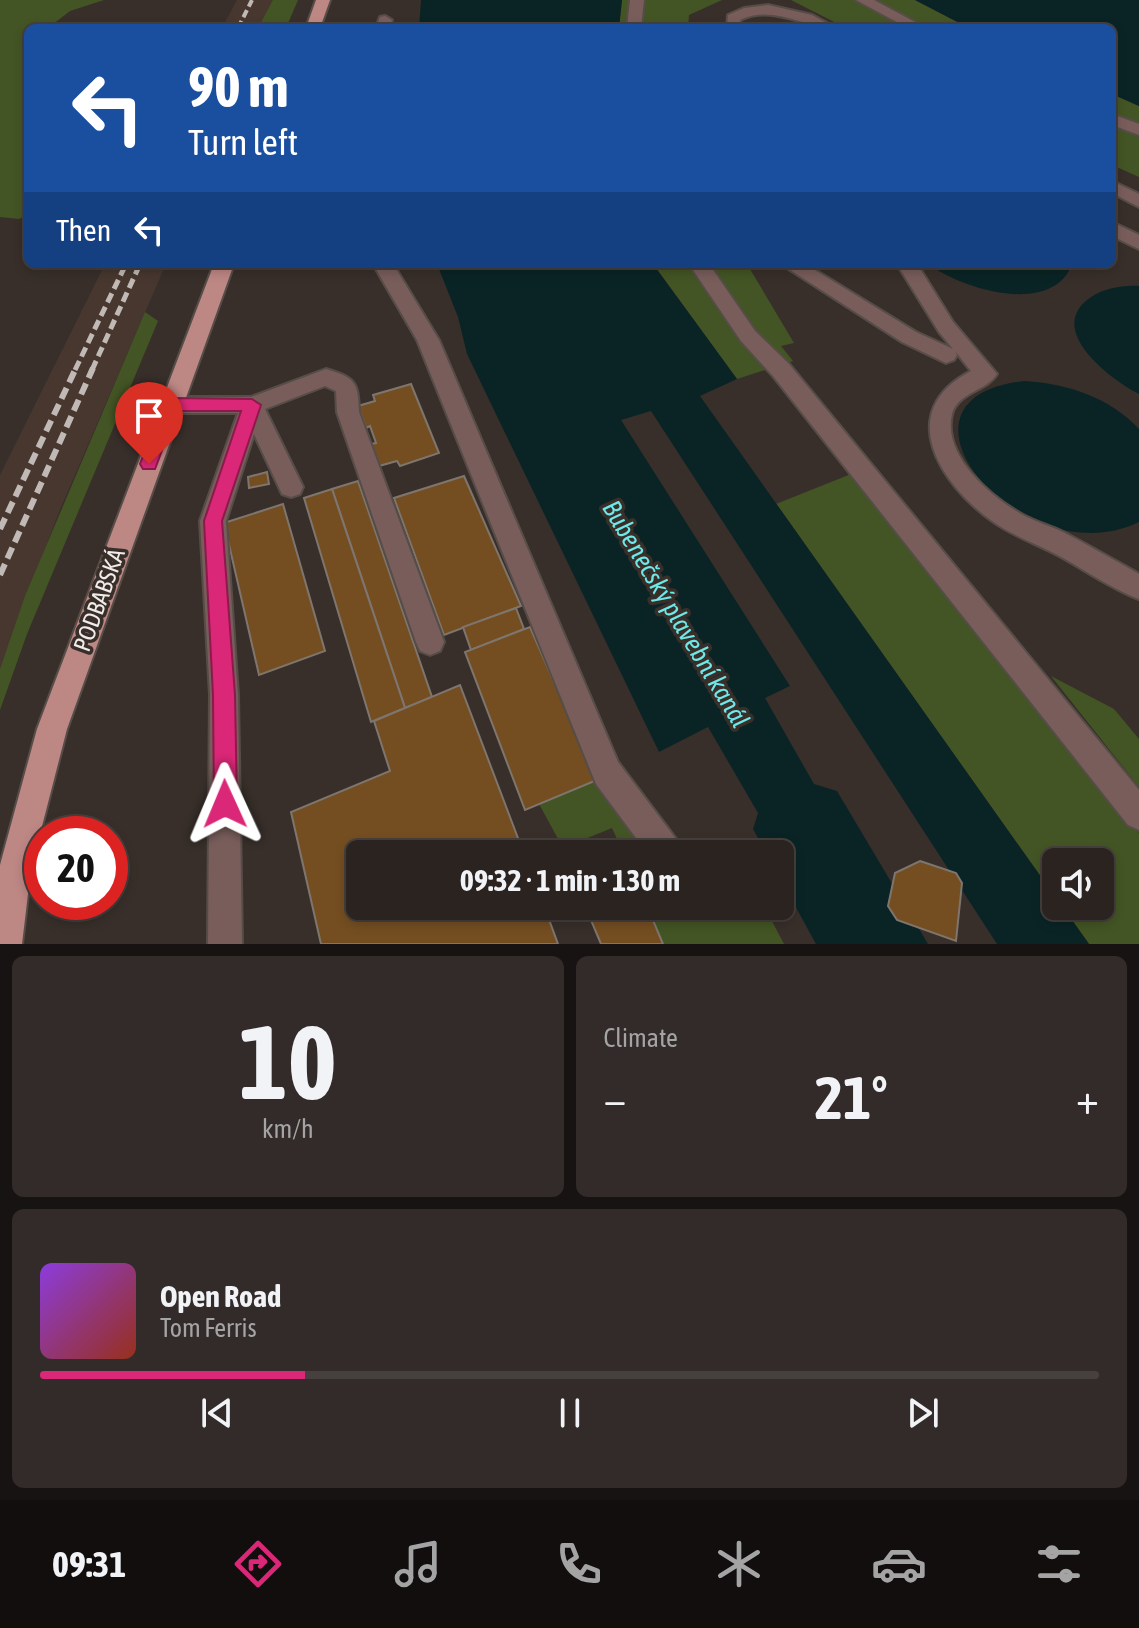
<!DOCTYPE html>
<html lang="en">
<head>
<meta charset="utf-8">
<style>
	:root { --surface:#2a2320; --page:#322b29; --text:#f1f3f6; --muted:#a5a4a5; --line:#46403e; --accent:#db2777 }
	body { margin:0; font-family:"Asap Condensed",sans-serif; background:var(--page); color:var(--text); height:100vh; display:flex; flex-direction:column; font-size:30px; white-space:nowrap }
	* { box-sizing:border-box; margin:0 }
	p { font-size:26px; color:var(--muted) }
	.icon { flex:none; width:44px; height:44px; fill:none; stroke:currentColor; stroke-width:2; stroke-linecap:round; stroke-linejoin:round }
	.map { position:relative; height:944px; overflow:hidden }
	.panel { display:flex; flex-direction:column; gap:12px; padding:12px; background:#171312; flex:1 }
	.panel>* { flex:none }
	.top-card { position:absolute; left:24px; top:24px; width:1092px; height:244px; border-radius:12px; box-shadow:0 4px 12px #0003,0 0 0 2px var(--line); background:#1a4fa0; color:#fff; overflow:hidden }
	.tools { position:absolute; left:1042px; top:848px; display:grid; gap:16px }
	.tools a { display:grid; place-items:center; width:72px; height:72px; border-radius:12px; background:var(--surface); box-shadow:0 4px 12px #0003,0 0 0 2px var(--line); font-size:40px }
	.speed { position:absolute; left:24px; top:816px; display:flex; gap:16px; font-size:40px; font-weight:700; text-align:center }
	.speed>* { display:grid; place-content:center; width:104px; height:104px; border-radius:50%; background:var(--surface); box-shadow:0 4px 12px #0003,0 0 0 2px var(--line); line-height:1 }
	.speed .limit { border:12px solid #d22; background:#fff; color:#111 }
	.pin { position:absolute; display:grid; place-items:center; width:68px; height:68px; color:#fff; margin:-82px -34px; border-radius:50% 50% 50% 0; rotate:-45deg; box-shadow:0 0 8px #0007 }
	.pin .icon { rotate:45deg }
	.me { position:absolute; width:88px; margin:-44px; rotate:359deg; stroke-linejoin:round; filter:drop-shadow(0 0 6px #0008) }
	.turn { display:flex; align-items:center; gap:28px; height:168px; padding:0 32px; font-size:36px }
	.turn .icon { width:104px; height:104px; stroke-width:2.5 }
	.turn b { display:block; font-size:56px; line-height:68px }
	.then { display:flex; align-items:center; height:76px; padding:0 32px; background:#0003; gap:16px; font-size:30px }
	.big { font-size:60px; font-weight:700; line-height:1.1 }
	.panel .card { flex:1; display:flex; flex-direction:column; justify-content:center; gap:12px; min-width:0; padding:0 28px; border-radius:12px; background:var(--page) }
	.panel .dial { align-items:center; gap:0 }
	.dial b { font-size:104px; line-height:1 }
	.song { display:flex; align-items:center; gap:24px }
	.cover { width:96px; height:96px; border-radius:12px; background:linear-gradient(135deg,hsl(270 70% 55%),hsl(10 70% 35%)) }
	.played { height:8px; border-radius:4px; background:linear-gradient(90deg,var(--accent) 25%,var(--line) 25%) }
	.keys { display:flex; justify-content:space-around; direction:ltr }
	.heat { display:flex; justify-content:space-between; align-items:center; font-size:44px; direction:ltr }
	.panel .tiles { flex:1; display:grid; gap:12px; grid-template-columns:1fr 1fr }
	.card:last-child { grid-column:span 2 }
	.trip { position:absolute; left:346px; top:840px; width:448px; height:80px; border-radius:12px; background:var(--surface); box-shadow:0 4px 12px #0003,0 0 0 2px var(--line); font-weight:700; line-height:80px; text-align:center }
	.dock { display:flex; height:128px; justify-content:space-around; align-items:center; background:#110e0d; color:var(--muted) }
	.dock .icon { width:56px; height:56px }
	.dock .active { color:var(--accent) }
	.dock b { font-size:36px; color:var(--text) }
	.map>svg:first-child { display:block }
	.built { fill:#47372f }
	.green { fill:#435524 }
	.water { fill:#0a2425 }
	.building { fill:#744e21; stroke:#7e766e; stroke-width:2 }
	.lines { fill:none; stroke-linecap:round; stroke-linejoin:round }
	.minor-casing { stroke:#564d48; stroke-width:4 }
	.major-casing { stroke:#564d48; stroke-width:4 }
	.minor { fill:#785d5b; fill-rule:evenodd }
	.major { fill:#bd8784; fill-rule:evenodd }
	.rail-far2 { stroke:#c0b9b5; stroke-width:4; stroke-dasharray:8 4; stroke-linecap:butt }
	.rail-far1 { stroke:#c0b9b5; stroke-width:5; stroke-dasharray:10 5; stroke-linecap:butt }
	.rail { stroke:#c0b9b5; stroke-width:6; stroke-dasharray:12 6; stroke-linecap:butt }
	.route { fill:#db2777; stroke:#8e194d; stroke-width:2 }
	.labels { text-anchor:middle; dominant-baseline:central; stroke-width:7; stroke-linejoin:round; paint-order:stroke }
	.street-label { font-size:24px; fill:#f2ece8; stroke:#382f2a }
	.water-label { font-size:26px; font-style:italic; fill:#6ee8e8; stroke:#382f2a }
</style>
</head>
<body>
<div class="map">
<svg width="1139" height="944" viewBox="0 0 1139 944">
	<rect width="100%" height="100%" fill="#382f2a"/>
	<g class="built">
		<polygon points="237,0 280,0 268,28 222,28"/>
		<polygon points="105,264 166,264 59,512 0,669 0,475"/>
	</g>
	<g class="green">
		<polygon points="0,0 104,0 70,11 48,28 28,28 28,215 19,219 0,217"/>
		<polygon points="273,0 298,0 286,28 258,28"/>
		<polygon points="622,0 722,0 689,15 688,28 619,28"/>
		<polygon points="791,0 915,0 969,28 846,28"/>
		<polygon points="1112,94 1139,106 1139,177 1112,165"/>
		<polygon points="653,264 747,264 794,343 781,346 793,361 737,379"/>
		<polygon points="145,312 158,321 27,634 0,710 0,669 25,596"/>
		<polygon points="851,474 1139,833 1139,944 1089,944 1062,906 1100,906 1100,862 1056,862 1056,898 776,504"/>
		<polygon points="1051,676 1114,709 1139,739 1139,787"/>
		<polygon points="597,780 650,854 624,854 612,828 563,848 539,804"/>
		<polygon points="647,906 764,906 784,944 663,944"/>
	</g>
	<g class="water">
		<polygon points="421,0 622,0 619,28 419,28"/>
		<polygon points="915,0 1139,0 1139,106 1112,94 1112,28 969,28"/>
		<polygon points="437,264 653,264 737,379 700,396 1056,898 1056,906 1062,906 1089,944 997,944 651,411 621,420 790,686 765,698 814,784 837,791 928,944 816,944 780,878 780,854 767,854 753,829 758,813 708,727 659,752 467,354 458,317"/>
		<path d="M929 264H1072C1053 317 960 289 929 264Z"/>
		<path d="M1139 286V394C1111 380 1043 329 1091 297 1105 288 1123 285 1139 286Z"/>
		<path d="M1025 381C1068 384 1109 397 1139 429V522C1022 579 868 397 1025 381Z"/>
	</g>
	<g class="building">
		<polygon points="411,384 439,453 400,466 397,461 379,466 371,444 376,443 370,426 366,428 358,406 375,401 373,395"/>
		<polygon points="267,472 269,484 249,488 248,477"/>
		<polygon points="464,476 521,606 444,635 394,498"/>
		<polygon points="358,481 432,697 405,708 332,489"/>
		<polygon points="332,489 405,708 371,722 304,498"/>
		<polygon points="283,504 325,651 259,675 224,523"/>
		<polygon points="516,608 524,629 471,650 463,627"/>
		<polygon points="530,627 597,780 525,810 465,652"/>
		<polygon points="460,685 524,854 360,854 360,906 544,906 558,944 321,944 291,812 390,771 374,721"/>
		<polygon points="920,861 956,873 962,883 956,941 897,920 888,906 895,873"/>
		<polygon points="585,906 647,906 663,944 601,944"/>
	</g>
	<g class="lines">
		<g class="minor-casing">
			<g id="minor">
				<polygon points="630,0 644,0 641,28 627,28"/>
				<polygon points="856,0 874,0 926,28 908,28"/>
				<path d="M768 5 812 15 836 28C803 28 773 4 740 20L741 28H727L728 15 744 8Z"/>
				<polygon points="385,16 392,20 390,28 376,28 380,17"/>
				<polygon points="1112,114 1139,124 1139,135 1112,125"/>
				<polygon points="1112,181 1139,194 1139,207 1112,193"/>
				<polygon points="1112,222 1139,235 1139,249 1112,236"/>
				<polygon points="373,264 393,264 439,340 618,762 679,843 684,854 648,854 596,784 417,340"/>
				<polygon points="689,264 709,264 755,331 789,364 1139,790 1139,830 1128,825 773,376 741,341"/>
				<path d="M781 264H805L916 332 953 349 939 332 897 264H917L953 322 997 374C987 391 958 392 952 414 942 456 991 497 1023 515 1036 522 1050 526 1063 532 1088 545 1114 560 1139 574V599C1112 589 1088 572 1063 558 1040 545 1014 537 992 521 939 483 894 411 971 371L955 351 957 355 954 360 946 363 902 342Z"/>
				<path d="M326 369C356 378 358 382 359 412L444 642 440 651 430 655 420 651 416 642 337 412 336 391 325 386 265 409 303 487 300 494 291 497 282 494 254 434 226 521 238 695 242 944H208L210 695 200 521 238 413H171L163 411 160 405 163 399 171 397H251Z"/>
			</g>
		</g>
		<g class="major-casing">
			<g id="major">
				<polygon points="316,0 330,0 320,28 306,28"/>
				<polygon points="214,264 234,264 67,729 31,869 22,944 0,944 0,865 37,729"/>
			</g>
		</g>
		<use href="#minor" class="minor"/>
		<use href="#major" class="major"/>
		<polyline class="rail-far2" points="238,28 252,0"/>
		<g class="rail-far1">
			<polyline points="75,370 126,264"/>
			<polyline points="92,370 140,264"/>
		</g>
		<g class="rail">
			<polyline points="0,529 76,368"/>
			<polyline points="0,575 93,368"/>
		</g>
	</g>
	<polygon class="route" points="171,398 252,399 261,405 222,521 235,695 237,804 234,813 225,816 217,813 214,804 213,695 204,521 241,411 177,411 155,469 143,469 140,464 162,405"/>
	<g class="labels">
		<g class="street-label">
			<text transform="translate(99 600) rotate(-70)">PODBABSKÁ</text>
		</g>
		<g class="water-label">
			<text transform="translate(676 614) rotate(59)">Bubenečský plavební kanál</text>
		</g>
	</g>
</svg>
<div class="tools">
<a><svg class="icon" aria-label="sound" viewBox="0 0 24 24"><path d="M4 9h4l5-4v14l-5-4H4zM17 9q2 3 0 6"/></svg></a>
</div>
<div class="speed"><div class="limit">20</div></div>
<div class="pin" style="left:149px;top:464px;background:#d93025"><svg class="icon" aria-label="arrive" viewBox="0 0 24 24"><path d="M6 21V4h12l-3 4 3 4H6"/></svg></div>
<svg class="me" style="left:225px;top:804px" viewBox="-20 -20 40 40"><path d="M0-17L14 15 0 8-14 15z" fill="#db2777" stroke="#fff" stroke-width="4"/></svg>
<div class="trip">09:32 · 1 min · 130 m</div>
<div class="top-card">
<div class="turn"><svg class="icon" aria-label="left" viewBox="0 0 24 24"><path d="M17 20v-9H6M10 6l-5 5 5 5"/></svg><div><b>90 m</b>Turn left</div></div>
<div class="then">Then<svg class="icon" aria-label="left" viewBox="0 0 24 24"><path d="M17 20v-9H6M10 6l-5 5 5 5"/></svg></div>
</div>
</div>
<section class="panel">
<div class="tiles">
<div class="card dial"><b>10</b><p>km/h</p></div>
<div class="card"><p>Climate</p>
<div class="heat"><a>−</a><b class="big">21°</b><a>+</a></div>
</div>
<div class="card">
<div class="song"><i class="cover"></i><div><b>Open Road</b><p>Tom Ferris</p></div></div>
<div class="played"></div>
<div class="keys"><svg class="icon" aria-label="previous" viewBox="0 0 24 24"><path d="M18 5L8 12l10 7zM5 5v14"/></svg><svg class="icon" aria-label="pause" viewBox="0 0 24 24"><path d="M8 5v14M16 5v14"/></svg><svg class="icon" aria-label="next" viewBox="0 0 24 24"><path d="M6 5l10 7-10 7zM19 5v14"/></svg></div>
</div>
</div>
</section>
<nav class="dock">
<b>09:31</b>
<svg class="icon active" aria-label="directions" viewBox="0 0 24 24"><path d="M12 3l9 9-9 9-9-9zM9 14v-3h6M13 9l2 2-2 2"/></svg>
<svg class="icon" aria-label="music" viewBox="0 0 24 24"><path d="M9 18V5l10-2v13"/><circle cx="6" cy="18" r="3"/><circle cx="16" cy="16" r="3"/></svg>
<svg class="icon" aria-label="phone" viewBox="0 0 24 24"><path d="M5 4h4l2 5-3 2q2 4 5 5l2-3 5 2v4C11 20 4 13 5 4z"/></svg>
<svg class="icon" aria-label="climate" viewBox="0 0 24 24"><path d="M12 3v18M4 7l16 10M4 17L20 7"/></svg>
<svg class="icon" aria-label="car" viewBox="0 0 24 24"><path d="M5 17H2v-5l4-1 3-4h7l3 4 3 1v5h-3M9 17h6M6 11h13"/><circle cx="7" cy="17" r="2"/><circle cx="17" cy="17" r="2"/></svg>
<svg class="icon" aria-label="filters" viewBox="0 0 24 24"><path d="M4 7h16M4 17h16"/><circle cx="9" cy="7" r="2"/><circle cx="15" cy="17" r="2"/></svg>
</nav>
</body>
</html>
